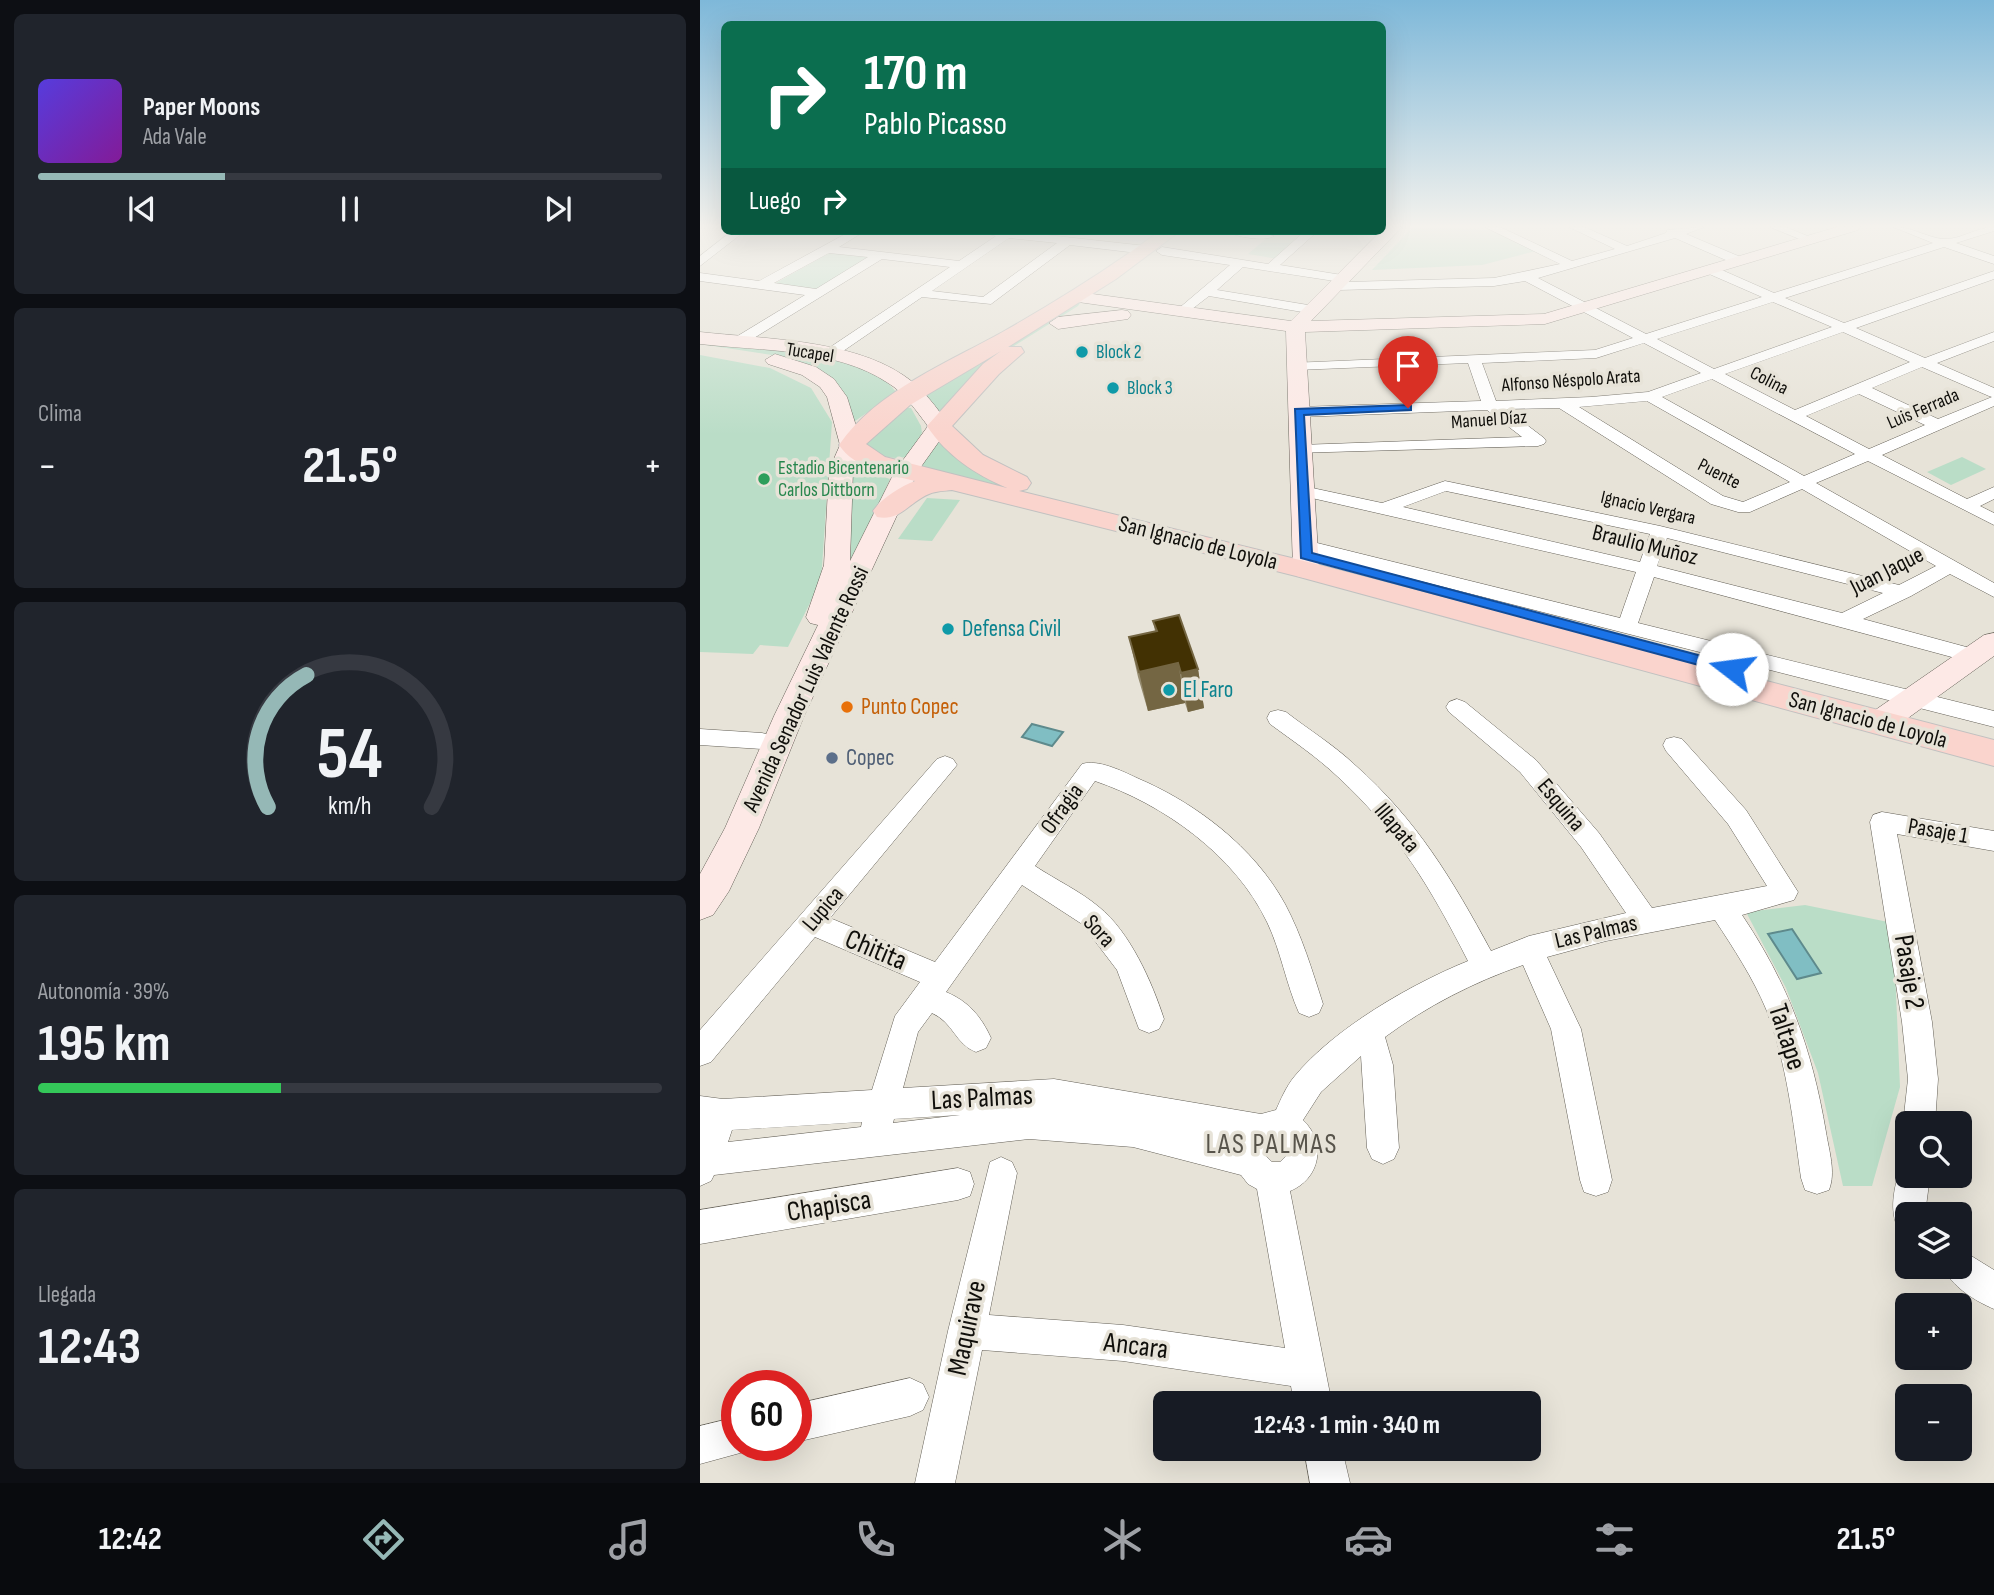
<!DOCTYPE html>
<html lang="es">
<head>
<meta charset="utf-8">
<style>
	:root { --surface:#171b24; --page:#20242c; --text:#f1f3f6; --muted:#9ea1a6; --line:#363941; --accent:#95b8b6 }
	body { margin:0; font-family:"Sofia Sans Condensed",sans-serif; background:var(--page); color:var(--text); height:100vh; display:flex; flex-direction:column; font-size:26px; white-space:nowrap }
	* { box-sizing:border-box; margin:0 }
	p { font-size:23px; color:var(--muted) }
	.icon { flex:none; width:38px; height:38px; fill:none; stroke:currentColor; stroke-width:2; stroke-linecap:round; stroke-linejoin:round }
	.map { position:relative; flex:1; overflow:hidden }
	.side { display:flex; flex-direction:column; gap:14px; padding:14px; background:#0d0f14; width:700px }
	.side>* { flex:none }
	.banner { position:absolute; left:21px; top:21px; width:665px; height:214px; border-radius:10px; box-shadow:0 7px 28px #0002; background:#0b6e4f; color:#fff; overflow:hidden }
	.controls { position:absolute; left:1195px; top:1111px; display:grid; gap:14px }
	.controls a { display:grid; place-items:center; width:77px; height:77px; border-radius:10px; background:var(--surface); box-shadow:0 7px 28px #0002; font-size:35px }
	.speed { position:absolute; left:21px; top:1370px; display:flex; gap:14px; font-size:35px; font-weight:700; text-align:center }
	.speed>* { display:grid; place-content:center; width:91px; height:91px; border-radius:50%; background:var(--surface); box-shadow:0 7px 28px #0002; line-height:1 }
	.speed .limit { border:10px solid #d22; background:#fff; color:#111 }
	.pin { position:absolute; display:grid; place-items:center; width:60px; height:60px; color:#fff; margin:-72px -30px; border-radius:50% 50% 50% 0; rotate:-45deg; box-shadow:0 0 7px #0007 }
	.pin .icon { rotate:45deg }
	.me { position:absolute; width:77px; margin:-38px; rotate:285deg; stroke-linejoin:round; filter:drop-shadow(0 0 5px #0008) }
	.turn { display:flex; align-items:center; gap:24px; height:147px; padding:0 28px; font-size:32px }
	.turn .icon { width:91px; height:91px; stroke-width:2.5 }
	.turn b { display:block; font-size:49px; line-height:60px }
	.then { display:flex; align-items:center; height:66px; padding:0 28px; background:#0003; gap:14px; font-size:26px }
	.big { font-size:52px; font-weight:700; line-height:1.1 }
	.side .tile { flex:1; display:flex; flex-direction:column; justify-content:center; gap:10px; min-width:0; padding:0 24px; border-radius:10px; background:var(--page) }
	.side .dial { align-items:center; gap:0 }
	.dial svg { height:182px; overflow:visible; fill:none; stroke:var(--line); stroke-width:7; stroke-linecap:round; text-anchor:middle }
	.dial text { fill:var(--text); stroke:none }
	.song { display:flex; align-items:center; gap:21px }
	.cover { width:84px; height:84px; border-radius:10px; background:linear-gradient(135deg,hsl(250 70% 55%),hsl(290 70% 35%)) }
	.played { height:7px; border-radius:4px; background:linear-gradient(90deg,var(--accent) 30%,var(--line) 30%) }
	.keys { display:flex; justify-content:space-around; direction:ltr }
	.heat { display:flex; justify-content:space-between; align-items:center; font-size:38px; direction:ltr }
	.charge { height:10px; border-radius:5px; background:linear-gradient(90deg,#34c759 39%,var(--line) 0) }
	.trip { position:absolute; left:453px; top:1391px; width:388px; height:70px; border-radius:10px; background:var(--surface); box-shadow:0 7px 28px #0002; font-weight:700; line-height:70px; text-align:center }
	.dock { display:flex; height:112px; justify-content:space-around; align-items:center; background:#090b0e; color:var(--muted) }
	.dock .icon { width:49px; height:49px }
	.dock .current { color:var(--accent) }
	.dock b { font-size:32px; color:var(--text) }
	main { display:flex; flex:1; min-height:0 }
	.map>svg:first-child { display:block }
	.education { fill:#e1d3e7 }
	.green { fill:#baddc7 }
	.water { fill:#80bec3; stroke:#5e8a8c; stroke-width:2 }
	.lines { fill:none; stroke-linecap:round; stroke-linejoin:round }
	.street-casing { stroke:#646057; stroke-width:1 }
	.secondary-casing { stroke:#646057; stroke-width:1 }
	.primary-casing { stroke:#c1c1c0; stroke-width:2 }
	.street { fill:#fff; fill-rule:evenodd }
	.secondary { fill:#fde9e6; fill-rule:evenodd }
	.primary { fill:#fad4cd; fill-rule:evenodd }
	.wall { fill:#948a6e }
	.shaded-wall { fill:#746643 }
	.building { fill:#423103; stroke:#746643; stroke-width:2 }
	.route { fill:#1a73e8; stroke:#114b97; stroke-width:2 }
	.culture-dot { fill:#0f9aa8; stroke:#e7e3d8; stroke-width:2.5 }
	.leisure-dot { fill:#2e9e5b; stroke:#e7e3d8; stroke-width:2.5 }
	.food-dot { fill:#e8710a; stroke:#e7e3d8; stroke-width:2.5 }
	.service-dot { fill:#5c6f8a; stroke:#e7e3d8; stroke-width:2.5 }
	.labels { text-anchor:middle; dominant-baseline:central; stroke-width:7; stroke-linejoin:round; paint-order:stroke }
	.far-culture-label { font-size:19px; fill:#0d838f; stroke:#e7e3d8; text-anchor:start }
	.far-street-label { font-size:19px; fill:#100f0b; stroke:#e7e3d8 }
	.far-leisure-label { font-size:19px; fill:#27864d; stroke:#e7e3d8; text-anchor:start }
	.street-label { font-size:23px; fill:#100f0b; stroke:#e7e3d8 }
	.culture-label { font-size:23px; fill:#0d838f; stroke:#e7e3d8; text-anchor:start }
	.food-label { font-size:23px; fill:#c56008; stroke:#e7e3d8; text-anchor:start }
	.service-label { font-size:23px; fill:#4e5e75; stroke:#e7e3d8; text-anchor:start }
	.near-street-label { font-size:28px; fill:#100f0b; stroke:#e7e3d8 }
	.near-neighbourhood-label { font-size:28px; letter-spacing:2px; fill:#58544b; stroke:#e7e3d8 }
</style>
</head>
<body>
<main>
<section class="side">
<div class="tile">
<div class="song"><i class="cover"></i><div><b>Paper Moons</b><p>Ada Vale</p></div></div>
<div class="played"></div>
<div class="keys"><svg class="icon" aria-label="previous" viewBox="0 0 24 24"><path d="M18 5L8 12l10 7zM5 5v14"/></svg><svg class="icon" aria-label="pause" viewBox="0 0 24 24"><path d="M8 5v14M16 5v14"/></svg><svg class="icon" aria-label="next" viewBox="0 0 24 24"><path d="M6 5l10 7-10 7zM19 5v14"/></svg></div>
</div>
<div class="tile"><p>Clima</p>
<div class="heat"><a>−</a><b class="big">21.5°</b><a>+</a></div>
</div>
<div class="tile dial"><svg viewBox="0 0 100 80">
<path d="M14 69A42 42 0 1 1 86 69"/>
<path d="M14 69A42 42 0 0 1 31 11" stroke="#95b8b6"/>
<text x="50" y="56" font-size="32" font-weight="700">54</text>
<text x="50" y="72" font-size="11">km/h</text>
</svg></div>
<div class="tile"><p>Autonomía · 39%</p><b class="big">195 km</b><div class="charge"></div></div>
<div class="tile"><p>Llegada</p><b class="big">12:43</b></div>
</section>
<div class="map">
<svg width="1294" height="1483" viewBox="0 0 1294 1483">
	<rect width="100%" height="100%" fill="#e7e3d8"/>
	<polygon class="education" points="333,231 460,231 443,243"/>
	<g class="green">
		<polygon points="713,227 791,230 836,251 782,265 672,270"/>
		<polygon points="575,231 610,231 578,259 548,254"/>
		<polygon points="131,252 173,257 118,290 74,284"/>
		<polygon points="377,302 380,303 378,306 295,358 238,414 219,396"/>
		<path d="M0 340C46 347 170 353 196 392L151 424 127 375 91 358 0 344Z"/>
		<polygon points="0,355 70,368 111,388 132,422 121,581 88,647 60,645 53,654 0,652"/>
		<path d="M203 408H211L221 426 222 433 206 457C190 460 180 456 167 447L168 434Z"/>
		<polygon points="239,440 277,473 311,486 306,488 218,467"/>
		<polygon points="1262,457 1286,469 1251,485 1227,472"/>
		<polygon points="152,466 190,479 148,576"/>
		<polygon points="227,498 260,500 232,541 198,539"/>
		<polygon points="1105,905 1193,923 1200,1087 1172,1186 1143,1186 1118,1073 1086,988 1046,912"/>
	</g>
	<g class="water">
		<polygon points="332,724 363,732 352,746 322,737"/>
		<polygon points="1092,929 1121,973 1097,979 1068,934"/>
	</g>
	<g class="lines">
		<g class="street-casing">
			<g id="street">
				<path d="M785 227H800L872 261 915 249 869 227H884L927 246 966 233 967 230 1004 227 986 234 1043 258V264H1035L975 238 838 278 946 334 1062 297 1007 273V267H1015L1074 293 1233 243 1193 227C1214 227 1227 238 1244 239 1260 240 1277 227 1294 227V231L1256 243 1294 256V264L1244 247 1085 298 1144 323 1294 271V279L1156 328 1225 358 1294 332V341L1237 363 1294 388V406L1182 455 1267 499 1294 487V499L1280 506 1294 513V525L1168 461 1116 483 1294 583V597L1250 574 1211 596 1163 619 1281 651 1284 656 1281 661 1274 663 954 577 938 623 1294 711V727L599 550 596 546 599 542 605 540 920 618 936 572 603 496 594 491 603 486 682 503 745 481 960 526 1199 585 1236 566 1102 489 1050 512H1038L1011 504 859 408 806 409 844 438 846 441 844 444 838 446 594 453 592 450 600 445 822 437 787 410 599 417 591 412 599 407 781 401 768 363 596 370 589 366 591 363 895 350 933 338 825 281 794 286 638 290 632 286 641 282 543 267 517 290 614 306 621 310 614 314 509 296 483 316 478 315V309L530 265 462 255 456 251 462 247 568 264 605 231H618L580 265 648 276 650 279 647 282 794 278 860 264ZM1073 302 1132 327 1014 369 957 339ZM1143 332 1210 362 1095 410 1025 374ZM944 343 1001 373 948 392 891 397 796 401 782 363 896 358ZM1222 367 1289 396 1292 397 1238 419 1172 388ZM1012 379 1155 454 1104 476 962 397ZM1159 394 1225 425 1169 449 1106 416ZM947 401 1090 482 1043 502 1023 496 879 407ZM746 491 950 534 940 562 703 507ZM967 538 1183 593 1142 613 957 566Z"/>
				<polygon points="1070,227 1086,227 1117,240 1107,242"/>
				<polygon points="32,231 45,231 0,266 0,256"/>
				<path d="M151 231H165L139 247 259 261 296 236 276 231H311L446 246 452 250 446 254 370 245 291 304 222 297 133 358H123V352L250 267 182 259 41 346H31V340L105 295 0 281V273L59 281ZM309 238 357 243 283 297 232 291ZM129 253 168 257 116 289 74 283Z"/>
				<path d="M526 231H556L574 236C564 242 536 237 526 231Z"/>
				<path d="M757 699 765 702 836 760 899 833 952 908 1067 886 1028 824 966 751 963 745 966 739 974 737 982 739 1046 810 1098 892 1094 900 1042 915C1089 985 1112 1049 1126 1132 1129 1151 1136 1172 1129 1190L1117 1194 1105 1190 1101 1178C1093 1121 1087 1063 1066 1009 1053 978 1034 949 1015 920L906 941 847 957 881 1029 912 1180 908 1192 896 1196 884 1192 880 1180 851 1029 823 965C774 982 727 1006 685 1037L693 1065 699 1148 694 1159 683 1164 672 1159 667 1148 661 1056 621 1092 603 1120C627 1143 620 1179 590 1191L632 1404H594L591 1386 423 1361 282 1350 255 1483H215L248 1331 290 1162 301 1157 312 1162 317 1173 289 1315 423 1325 585 1348 557 1189 548 1184 541 1175 433 1147 329 1139 14 1175 11 1181 0 1186V1096L23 1099 172 1090 195 1016 220 982 115 937 11 1062 0 1066V1030L237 759 245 756 253 759 257 765 130 918 235 962 382 764C398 759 422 771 437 778 496 803 554 847 585 904 602 936 612 970 623 1004L619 1013 609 1017 599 1013C586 984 581 951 567 922 535 855 463 804 395 781L335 866C356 880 380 891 399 907 430 932 452 982 464 1019L459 1029 449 1033 439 1029 417 970 382 924 322 885 246 992C268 1001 281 1016 291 1038L286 1048 276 1052C255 1044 254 1023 232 1013L218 1032 203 1088 354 1079 561 1114 576 1110C581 1099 586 1087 594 1077 633 1029 711 984 768 961 732 890 697 831 638 777 617 757 593 741 570 724L567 718 570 712 578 710 586 712C609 730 634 745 655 765 717 820 752 879 791 951L829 936 926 913 881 847 820 772 749 712 746 707 749 702ZM260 1115 193 1123 194 1119ZM162 1122 161 1127 28 1142 32 1130ZM573 1141 580 1142 586 1148V1156L580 1162H572L566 1156V1148Z"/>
				<polygon points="0,729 62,733 70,735 73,741 70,747 62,749 0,745"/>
				<polygon points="1182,812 1294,831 1294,851 1197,834 1232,1022 1238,1079 1235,1124 1208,1124 1208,1134 1203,1124 1208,1079 1202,1022 1170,822 1173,815"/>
				<path d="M1208 1162V1176H1230L1225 1214H1208V1230L1197 1226C1189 1207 1195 1183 1202 1164Z"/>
				<polygon points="258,1168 270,1172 274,1184 270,1196 258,1200 0,1244 0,1210"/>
				<path d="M1260 1249 1294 1270V1309C1275 1301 1251 1286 1243 1267H1260Z"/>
				<polygon points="210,1378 223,1384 229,1397 223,1410 210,1416 96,1442 96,1404"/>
				<polygon points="37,1417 37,1446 52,1446 51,1450 0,1464 0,1426"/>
				<polygon points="604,1449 642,1449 650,1483 610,1483"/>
			</g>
		</g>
		<g class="secondary-casing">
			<g id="secondary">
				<polygon points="685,227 702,227 611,321 844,314 1137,227 1161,227 1158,230 845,324 605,332 619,570 615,576 606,578 597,576 593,570 586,331 378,302 369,297 378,292 591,321"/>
				<polygon points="422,310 428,311 431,315 428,319 358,329 349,323 358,317"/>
				<path d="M0 332C63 339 149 339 203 375 222 387 237 408 250 426L218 471 199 511 104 716 59 828 29 891 13 915 0 920V874L25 828 74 716 118 625 110 623 106 617 124 565 129 470 140 445 127 397 120 387 102 375 68 364 65 360 75 354 116 367 134 379 147 397 162 445 153 470 150 561 195 471 228 426C216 411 205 393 188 383 136 348 60 351 0 344Z"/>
				<polygon points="1294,633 1294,656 1190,731 1179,734 1168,731 1164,723 1168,715 1284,635"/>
			</g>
		</g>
		<g class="primary-casing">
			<path id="primary" d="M460 231H480L416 279 308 347H321L324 352 299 374 252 426 283 455 327 477 331 483 327 489 319 491 616 564 1294 740V766L596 576 252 490C244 491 236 491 229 494 209 502 200 522 177 517L173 511C183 497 200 487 215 481 189 474 155 469 139 445 177 390 250 362 306 330 359 300 411 267 460 231ZM301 351 283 364 227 426C247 456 275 474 307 488L185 457 166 444 210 405Z"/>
		</g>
		<use href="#street" class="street"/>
		<use href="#secondary" class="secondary"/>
		<use href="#primary" class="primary"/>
	</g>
	<g class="wall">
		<polygon points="403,231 441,231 436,235 403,232"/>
		<polygon points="453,621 498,669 504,708 488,712 485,703 448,711 438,677 429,637 455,631"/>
	</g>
	<g class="shaded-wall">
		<polygon points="478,663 485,703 448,711 439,672"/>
		<polygon points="498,669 504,708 488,712 481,673"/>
	</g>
	<polygon class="building" points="479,615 498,669 481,673 478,663 439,672 429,637 457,631 453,621"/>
	<linearGradient id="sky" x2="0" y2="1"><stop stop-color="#7eb8d9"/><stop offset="0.52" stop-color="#f4f2ed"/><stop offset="1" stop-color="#f4f2ed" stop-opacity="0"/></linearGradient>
	<rect width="1294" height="435" fill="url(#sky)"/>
	<polygon class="route" points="708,405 711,406 711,410 604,415 612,553 1032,664 1040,669 1038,673 1032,674 601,558 595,409"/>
	<g class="culture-dot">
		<circle cx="382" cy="352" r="7"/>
		<circle cx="413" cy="388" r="7"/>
		<circle cx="248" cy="629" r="7"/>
		<circle cx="469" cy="690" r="7"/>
	</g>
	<circle class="leisure-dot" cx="64" cy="479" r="7"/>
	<circle class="food-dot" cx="147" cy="707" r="7"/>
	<circle class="service-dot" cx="132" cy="758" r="7"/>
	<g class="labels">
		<g class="far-culture-label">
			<text x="396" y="352">Block 2</text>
			<text x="427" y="388">Block 3</text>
		</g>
		<g class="far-street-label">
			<text transform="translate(110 353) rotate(9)">Tucapel</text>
			<text transform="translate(871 381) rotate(-4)">Alfonso Néspolo Arata</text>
			<text transform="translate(1069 381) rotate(27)">Colina</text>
			<text transform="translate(1223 409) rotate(-23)">Luis Ferrada</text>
			<text transform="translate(789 420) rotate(-4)">Manuel Díaz</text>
			<text transform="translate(1019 474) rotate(27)">Puente</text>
			<text transform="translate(948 508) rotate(13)">Ignacio Vergara</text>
		</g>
		<g class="far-leisure-label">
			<text x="78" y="468">Estadio Bicentenario<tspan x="78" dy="22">Carlos Dittborn</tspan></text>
		</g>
		<g class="street-label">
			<text transform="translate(498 543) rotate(14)">San Ignacio de Loyola</text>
			<text transform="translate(945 545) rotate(14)">Braulio Muñoz</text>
			<text transform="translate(1187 571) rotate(-27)">Juan Jaque</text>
			<text transform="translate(106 689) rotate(-65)">Avenida Senador Luis Valente Rossi</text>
			<text transform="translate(1168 720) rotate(15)">San Ignacio de Loyola</text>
			<text transform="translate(861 805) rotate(50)">Esquina</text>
			<text transform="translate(362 809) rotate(-54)">Ofragia</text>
			<text transform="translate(697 828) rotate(50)">Illapata</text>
			<text transform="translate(1238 831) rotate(10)">Pasaje 1</text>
			<text transform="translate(123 909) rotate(-50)">Lupica</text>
			<text transform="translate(399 931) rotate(47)">Sora</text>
			<text transform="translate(896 932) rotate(-13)">Las Palmas</text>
		</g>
		<g class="culture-label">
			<text x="262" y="629">Defensa Civil</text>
			<text x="483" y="690">El Faro</text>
		</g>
		<g class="food-label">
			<text x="161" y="707">Punto Copec</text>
		</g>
		<g class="service-label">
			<text x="146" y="758">Copec</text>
		</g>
		<g class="near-street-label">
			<text transform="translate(176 950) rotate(23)">Chitita</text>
			<text transform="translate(1209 972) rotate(81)">Pasaje 2</text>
			<text transform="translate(1087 1037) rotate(72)">Taltape</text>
			<text transform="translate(282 1098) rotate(-3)">Las Palmas</text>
			<text transform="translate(129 1206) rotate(-9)">Chapisca</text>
			<text transform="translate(267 1328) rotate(-78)">Maquirave</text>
			<text transform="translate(436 1346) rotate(7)">Ancara</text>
		</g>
		<g class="near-neighbourhood-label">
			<text x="572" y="1144">LAS PALMAS</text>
		</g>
	</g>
</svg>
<div class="controls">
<a><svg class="icon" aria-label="search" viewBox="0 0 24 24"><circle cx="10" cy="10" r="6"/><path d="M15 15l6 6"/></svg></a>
<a><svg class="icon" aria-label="layers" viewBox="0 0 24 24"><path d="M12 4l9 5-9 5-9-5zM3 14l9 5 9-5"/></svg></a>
<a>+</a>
<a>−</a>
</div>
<div class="speed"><div class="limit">60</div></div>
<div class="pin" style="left:708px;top:408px;background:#d93025"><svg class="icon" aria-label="arrive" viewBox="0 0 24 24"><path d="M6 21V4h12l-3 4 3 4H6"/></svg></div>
<svg class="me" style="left:1032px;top:669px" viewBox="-20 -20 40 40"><circle r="19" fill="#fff"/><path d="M0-13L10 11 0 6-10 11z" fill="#1a73e8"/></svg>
<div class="trip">12:43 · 1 min · 340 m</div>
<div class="banner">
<div class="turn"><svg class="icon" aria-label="right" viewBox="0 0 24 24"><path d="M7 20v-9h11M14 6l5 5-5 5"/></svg><div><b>170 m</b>Pablo Picasso</div></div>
<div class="then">Luego<svg class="icon" aria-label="right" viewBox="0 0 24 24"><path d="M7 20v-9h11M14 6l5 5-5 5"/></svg></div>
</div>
</div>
</main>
<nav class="dock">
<b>12:42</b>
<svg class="icon current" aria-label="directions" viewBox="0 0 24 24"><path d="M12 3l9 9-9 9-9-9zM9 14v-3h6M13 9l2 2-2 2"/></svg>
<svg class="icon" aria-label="music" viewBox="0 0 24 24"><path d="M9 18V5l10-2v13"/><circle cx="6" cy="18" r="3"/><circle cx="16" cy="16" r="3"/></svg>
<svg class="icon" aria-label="phone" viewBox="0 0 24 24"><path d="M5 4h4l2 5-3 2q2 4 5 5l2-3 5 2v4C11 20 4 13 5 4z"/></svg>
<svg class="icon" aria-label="climate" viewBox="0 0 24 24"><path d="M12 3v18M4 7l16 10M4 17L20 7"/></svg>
<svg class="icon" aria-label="car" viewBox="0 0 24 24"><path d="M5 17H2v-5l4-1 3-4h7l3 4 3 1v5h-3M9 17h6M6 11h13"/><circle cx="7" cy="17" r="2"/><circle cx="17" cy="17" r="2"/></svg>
<svg class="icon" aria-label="filters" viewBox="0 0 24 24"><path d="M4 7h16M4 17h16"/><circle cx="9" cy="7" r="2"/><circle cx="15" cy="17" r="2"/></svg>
<b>21.5°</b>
</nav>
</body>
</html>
